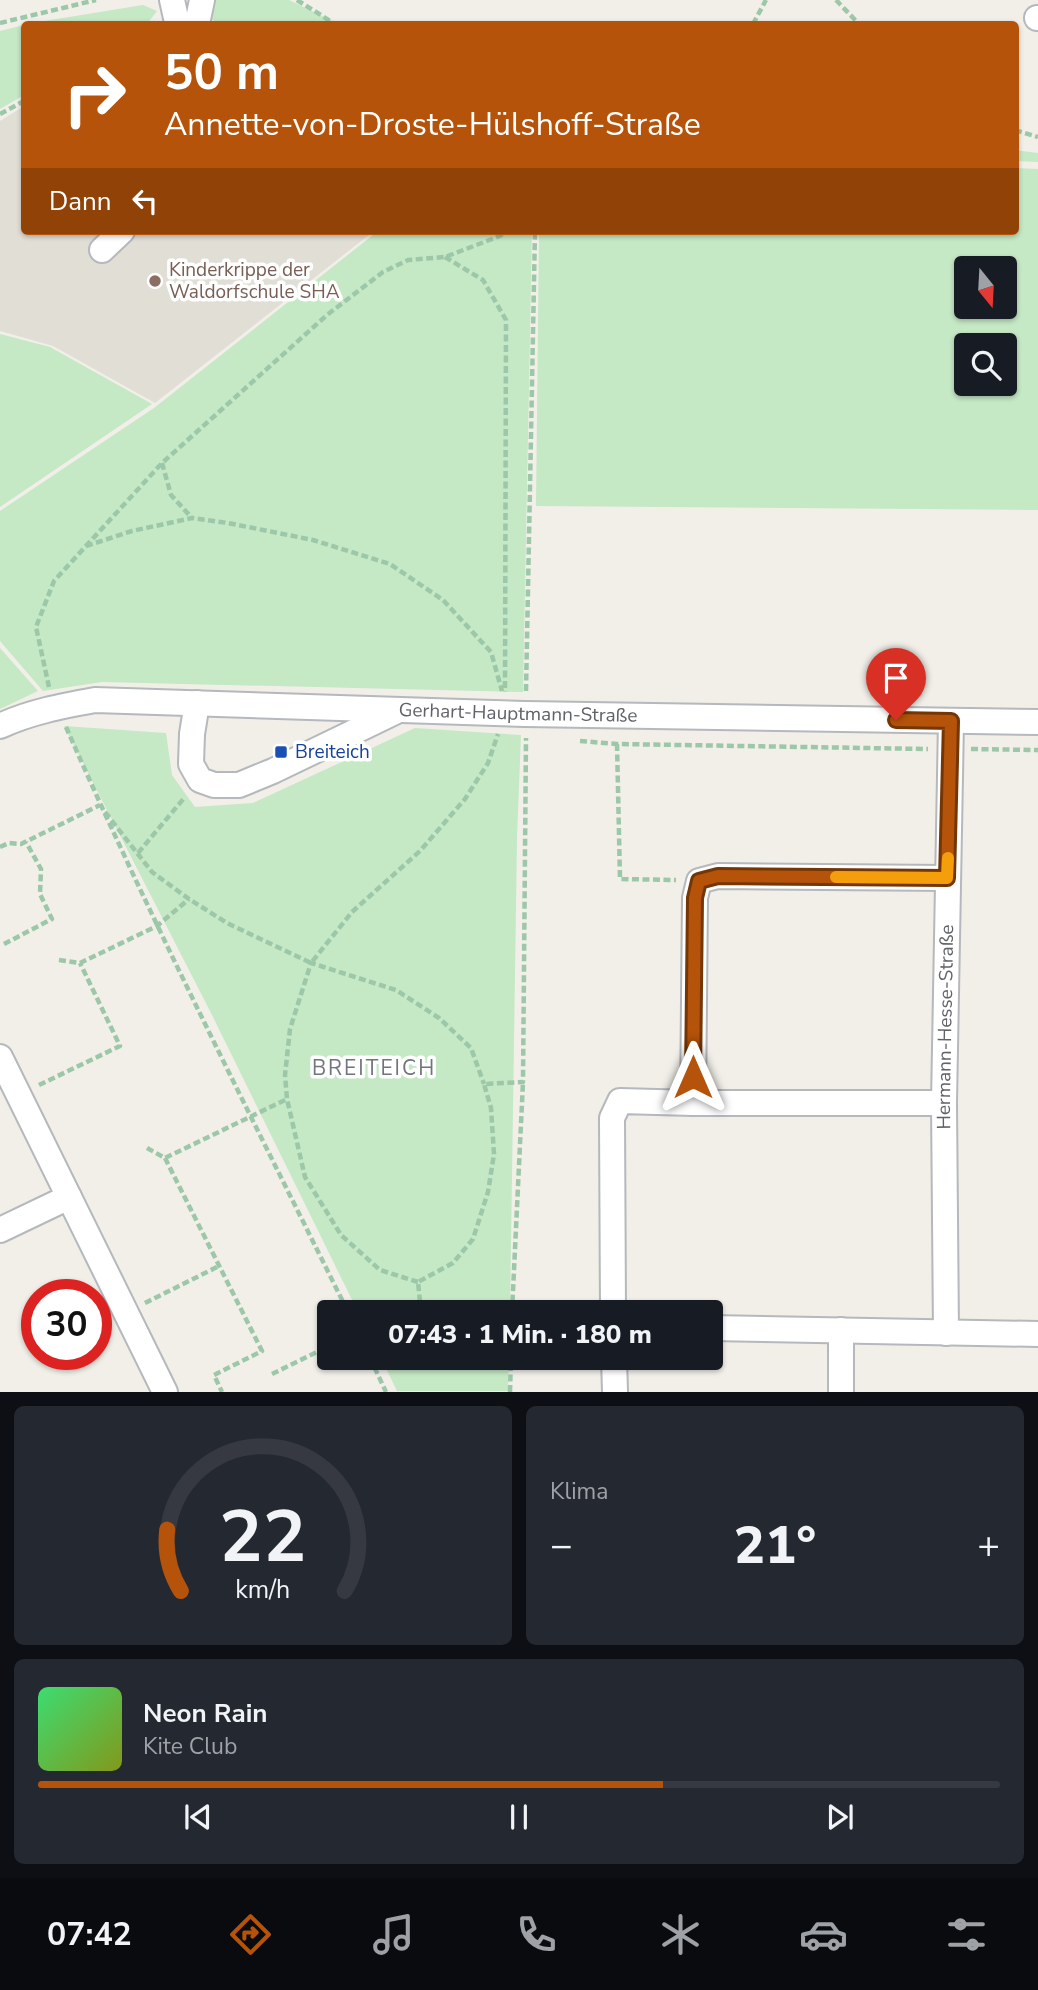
<!DOCTYPE html>
<html lang="de">
<head>
<meta charset="utf-8">
<style>
	:root { --surface:#171b24; --page:#242831; --text:#f1f3f6; --muted:#9ea1a6; --line:#363941; --accent:#b45309 }
	body { margin:0; font-family:"Nunito Sans",sans-serif; background:var(--page); color:var(--text); height:100vh; display:flex; flex-direction:column; font-size:26px; white-space:nowrap }
	* { box-sizing:border-box; margin:0 }
	p { font-size:23px; color:var(--muted) }
	.icon { flex:none; width:38px; height:38px; fill:none; stroke:currentColor; stroke-width:2; stroke-linecap:round; stroke-linejoin:round }
	.map { position:relative; height:1392px; overflow:hidden }
	.panel { display:flex; flex-direction:column; gap:14px; padding:14px; background:#0d0f14; flex:1 }
	.panel>* { flex:none }
	.hud { position:absolute; left:21px; top:21px; width:998px; height:214px; border-radius:7px; box-shadow:0 2px 5px #0004; background:#b45309; color:#fff; overflow:hidden }
	.needle { width:46px; rotate:162deg }
	.tools { position:absolute; left:954px; top:256px; display:grid; gap:14px }
	.tools a { display:grid; place-items:center; width:63px; height:63px; border-radius:7px; background:var(--surface); box-shadow:0 2px 5px #0004; font-size:35px }
	.speed { position:absolute; left:21px; top:1279px; display:flex; gap:14px; font-size:35px; font-weight:700; text-align:center }
	.speed>* { display:grid; place-content:center; width:91px; height:91px; border-radius:50%; background:var(--surface); box-shadow:0 2px 5px #0004; line-height:1 }
	.speed .limit { border:10px solid #d22; background:#fff; color:#111 }
	.pin { position:absolute; display:grid; place-items:center; width:60px; height:60px; color:#fff; margin:-72px -30px; border-radius:50% 50% 50% 0; rotate:-45deg; box-shadow:0 0 7px #0007 }
	.pin .icon { rotate:45deg }
	.me { position:absolute; width:77px; margin:-38px; rotate:0deg; stroke-linejoin:round; filter:drop-shadow(0 0 5px #0008) }
	.turn { display:flex; align-items:center; gap:24px; height:147px; padding:0 28px; font-size:32px }
	.turn .icon { width:91px; height:91px; stroke-width:2.5 }
	.turn b { display:block; font-size:49px; line-height:60px }
	.then { display:flex; align-items:center; height:66px; padding:0 28px; background:#0003; gap:14px; font-size:26px }
	.big { font-size:52px; font-weight:800; line-height:1.1 }
	.panel .tile { flex:1; display:flex; flex-direction:column; justify-content:center; gap:10px; min-width:0; padding:0 24px; border-radius:10px; background:var(--page) }
	.panel .dial { align-items:center; gap:0 }
	.dial svg { height:182px; overflow:visible; fill:none; stroke:var(--line); stroke-width:7; stroke-linecap:round; text-anchor:middle }
	.dial text { fill:var(--text); stroke:none }
	.song { display:flex; align-items:center; gap:21px }
	.cover { width:84px; height:84px; border-radius:10px; background:linear-gradient(135deg,hsl(140 70% 55%),hsl(70 70% 35%)) }
	.played { height:7px; border-radius:4px; background:linear-gradient(90deg,var(--accent) 65%,var(--line) 65%) }
	.keys { display:flex; justify-content:space-around; direction:ltr }
	.heat { display:flex; justify-content:space-between; align-items:center; font-size:38px; direction:ltr }
	.panel .tiles { flex:1; display:grid; gap:14px; grid-template-columns:1fr 1fr }
	.tile:last-child { grid-column:span 2 }
	.trip { position:absolute; left:317px; top:1300px; width:406px; height:70px; border-radius:7px; background:var(--surface); box-shadow:0 2px 5px #0004; font-weight:800; line-height:70px; text-align:center }
	.tab-bar { display:flex; height:112px; justify-content:space-around; align-items:center; background:#090b0e; color:var(--muted) }
	.tab-bar .icon { width:49px; height:49px }
	.tab-bar .active { color:var(--accent) }
	.tab-bar b { font-size:32px; color:var(--text) }
	.map>svg:first-child { display:block }
	.education { fill:#e1ded6 }
	.green { fill:#c5e8c5; fill-rule:evenodd }
	.lines { fill:none; stroke-linecap:round; stroke-linejoin:round }
	.minor-casing { stroke:#b5b8bc; stroke-width:28 }
	.path { stroke:#9cc7a9; stroke-width:4.5; stroke-dasharray:7 3.5; stroke-linecap:butt }
	.minor { stroke:#fff; stroke-width:24 }
	.route-casing { stroke:#753606; stroke-width:18 }
	.route { stroke:#b45309; stroke-width:12 }
	.slow { stroke:#f59e0b; stroke-width:12 }
	.education-dot { fill:#8d6e63; stroke:#fff; stroke-width:2.5 }
	.transit-dot { fill:#1a4fb4; stroke:#fff; stroke-width:2.5 }
	.labels { text-anchor:middle; dominant-baseline:central; stroke-width:7; stroke-linejoin:round; paint-order:stroke }
	.education-label { font-size:19px; fill:#785e54; stroke:#fff; text-anchor:start }
	.street-label { font-size:19px; fill:#5f6368; stroke:#fff }
	.transit-label { font-size:19px; fill:#164399; stroke:#fff; text-anchor:start }
	.neighbourhood-label { font-size:21px; letter-spacing:2px; fill:#70757a; stroke:#fff }
</style>
</head>
<body>
<div class="map">
<svg width="1038" height="1392" viewBox="0 0 1038 1392">
	<rect width="100%" height="100%" fill="#f1efe8"/>
	<polygon class="education" points="24,106 24,231 374,231 155,403 53,346 0,331 0,121"/>
	<g class="green">
		<polygon points="195,0 289,0 339,24 217,24"/>
		<polygon points="143,5 157,11 147,24 26,24"/>
		<polygon points="24,25 24,95 0,109 0,31"/>
		<polygon points="1015,150 1038,153 1038,162 1015,161"/>
		<path d="M1015 168 1038 169V510L536 506 539 231H1015ZM966 268H1004V306H966ZM966 345H1004V383H966Z"/>
		<polygon points="378,231 532,231 523,692 102,682 43,691 0,641 0,511 154,408"/>
		<polygon points="0,334 50,347 152,404 0,507"/>
		<polygon points="0,648 38,691 0,709"/>
		<polygon points="64,726 166,733 172,775 195,807 253,803 415,728 521,735 517,837 510,1312 358,1312 211,1013"/>
		<polygon points="381,1358 509,1358 508,1391 397,1391"/>
	</g>
	<g class="lines">
		<g class="minor-casing">
			<g id="minor">
				<polyline points="172,0 176,18"/>
				<polyline points="1037,18 1038,18"/>
				<polyline points="197,24 202,0"/>
				<polyline points="102,250 122,231"/>
				<polyline points="197,703 192,734 191,764 200,780 214,785 239,785 273,771 395,712"/>
				<path id="s1" d="M0 726C30 712 62 706 95 700L525 714 1038 722"/>
				<polyline points="0,1057 165,1392"/>
				<polyline points="693,1103 695,898 699,881 718,876 947,878"/>
				<polyline points="0,1230 69,1197"/>
				<polyline points="613,1312 612,1118 620,1101 693,1103 944,1103"/>
				<polyline points="710,1328 1038,1334"/>
				<polyline points="841,1330 841,1392"/>
				<path id="s2" d="M946 1333 944 1103 951 721"/>
				<polyline points="614,1358 615,1392"/>
			</g>
		</g>
		<g class="path">
			<polyline points="297,0 335,24"/>
			<polyline points="836,0 859,24"/>
			<polyline points="0,23 96,0"/>
			<polyline points="753,24 766,0"/>
			<polyline points="0,114 24,101"/>
			<polyline points="1015,130 1038,137"/>
			<polyline points="445,257 483,280 506,320 505,692"/>
			<polyline points="162,463 171,495 192,518"/>
			<polyline points="86,546 132,531 192,518 228,523 313,540 390,564 443,600 491,652 502,691"/>
			<polyline points="49,687 36,627 54,581 162,463 327,315 383,272 408,260 445,257 500,236 507,231"/>
			<polyline points="526,691 535,231"/>
			<path d="M66 727C153 925 252 1118 348 1312"/>
			<polyline points="580,741 617,744 928,749"/>
			<polyline points="617,744 620,879 676,880"/>
			<polyline points="971,749 1038,750"/>
			<polyline points="105,812 152,872 189,899 227,923 311,963 352,912 420,851 465,799 488,763 498,734"/>
			<polyline points="0,847 9,843 21,844 100,805"/>
			<polyline points="138,853 185,797"/>
			<polyline points="4,944 52,919 40,894 41,869 26,842"/>
			<polyline points="59,960 80,963 157,926 189,899"/>
			<polyline points="39,1085 120,1046 80,963"/>
			<polyline points="147,1148 165,1158 287,1099"/>
			<polyline points="165,1158 262,1351 214,1375 222,1392"/>
			<polyline points="418,1282 380,1270 341,1235 305,1177 287,1099 285,1075 290,1029 311,963 396,990 439,1018 471,1048 484,1084"/>
			<polyline points="145,1303 219,1266"/>
			<polyline points="421,1312 418,1282 453,1263 473,1239 488,1192 494,1154 491,1108 484,1084 523,1082 526,738"/>
			<polyline points="512,1312 523,1082"/>
			<polyline points="370,1358 386,1392"/>
			<polyline points="272,1374 329,1346"/>
			<polyline points="510,1392 511,1358"/>
		</g>
		<use href="#minor" class="minor"/>
	</g>
	<g class="lines">
		<g class="route-casing">
			<polyline id="route" points="693,1077 695,898 699,881 718,876 947,878 951,721 896,720"/>
		</g>
		<use href="#route" class="route"/>
		<polyline class="slow" points="836,877 947,878 948,858"/>
	</g>
	<circle class="education-dot" cx="155" cy="281" r="7"/>
	<rect class="transit-dot" x="274" y="745" width="14" height="14" rx="3.5"/>
	<g class="labels">
		<g class="education-label">
			<text x="169" y="270">Kinderkrippe der<tspan x="169" dy="22">Waldorfschule SHA</tspan></text>
		</g>
		<g class="street-label">
			<text stroke="none"><textPath href="#s1" startOffset="522">Gerhart-Hauptmann-Straße</textPath></text>
			<text stroke="none"><textPath href="#s2" startOffset="306">Hermann-Hesse-Straße</textPath></text>
		</g>
		<g class="transit-label">
			<text x="295" y="752">Breiteich</text>
		</g>
		<g class="neighbourhood-label">
			<text x="374" y="1068">BREITEICH</text>
		</g>
	</g>
</svg>
<div class="tools">
<a><svg class="needle" viewBox="-14 -14 28 28"><path d="M0-13l5 13h-10z" fill="#e53935"/><path d="M0 13l5-13h-10z" fill="#9ea1a6"/></svg></a>
<a><svg class="icon" aria-label="search" viewBox="0 0 24 24"><circle cx="10" cy="10" r="6"/><path d="M15 15l6 6"/></svg></a>
</div>
<div class="speed"><div class="limit">30</div></div>
<div class="pin" style="left:896px;top:720px;background:#d93025"><svg class="icon" aria-label="arrive" viewBox="0 0 24 24"><path d="M6 21V4h12l-3 4 3 4H6"/></svg></div>
<svg class="me" style="left:693px;top:1077px" viewBox="-20 -20 40 40"><path d="M0-17L14 15 0 8-14 15z" fill="#b45309" stroke="#fff" stroke-width="4"/></svg>
<div class="trip">07:43 · 1 Min. · 180 m</div>
<div class="hud">
<div class="turn"><svg class="icon" aria-label="right" viewBox="0 0 24 24"><path d="M7 20v-9h11M14 6l5 5-5 5"/></svg><div><b>50 m</b>Annette-von-Droste-Hülshoff-Straße</div></div>
<div class="then">Dann<svg class="icon" aria-label="left" viewBox="0 0 24 24"><path d="M17 20v-9H6M10 6l-5 5 5 5"/></svg></div>
</div>
</div>
<section class="panel">
<div class="tiles">
<div class="tile dial"><svg viewBox="0 0 100 80">
<path d="M14 69A42 42 0 1 1 86 69"/>
<path d="M14 69A42 42 0 0 1 8 42" stroke="#b45309"/>
<text x="50" y="56" font-size="32" font-weight="700">22</text>
<text x="50" y="72" font-size="11">km/h</text>
</svg></div>
<div class="tile"><p>Klima</p>
<div class="heat"><a>−</a><b class="big">21°</b><a>+</a></div>
</div>
<div class="tile">
<div class="song"><i class="cover"></i><div><b>Neon Rain</b><p>Kite Club</p></div></div>
<div class="played"></div>
<div class="keys"><svg class="icon" aria-label="previous" viewBox="0 0 24 24"><path d="M18 5L8 12l10 7zM5 5v14"/></svg><svg class="icon" aria-label="pause" viewBox="0 0 24 24"><path d="M8 5v14M16 5v14"/></svg><svg class="icon" aria-label="next" viewBox="0 0 24 24"><path d="M6 5l10 7-10 7zM19 5v14"/></svg></div>
</div>
</div>
</section>
<nav class="tab-bar">
<b>07:42</b>
<svg class="icon active" aria-label="directions" viewBox="0 0 24 24"><path d="M12 3l9 9-9 9-9-9zM9 14v-3h6M13 9l2 2-2 2"/></svg>
<svg class="icon" aria-label="music" viewBox="0 0 24 24"><path d="M9 18V5l10-2v13"/><circle cx="6" cy="18" r="3"/><circle cx="16" cy="16" r="3"/></svg>
<svg class="icon" aria-label="phone" viewBox="0 0 24 24"><path d="M5 4h4l2 5-3 2q2 4 5 5l2-3 5 2v4C11 20 4 13 5 4z"/></svg>
<svg class="icon" aria-label="climate" viewBox="0 0 24 24"><path d="M12 3v18M4 7l16 10M4 17L20 7"/></svg>
<svg class="icon" aria-label="car" viewBox="0 0 24 24"><path d="M5 17H2v-5l4-1 3-4h7l3 4 3 1v5h-3M9 17h6M6 11h13"/><circle cx="7" cy="17" r="2"/><circle cx="17" cy="17" r="2"/></svg>
<svg class="icon" aria-label="filters" viewBox="0 0 24 24"><path d="M4 7h16M4 17h16"/><circle cx="9" cy="7" r="2"/><circle cx="15" cy="17" r="2"/></svg>
</nav>
</body>
</html>
